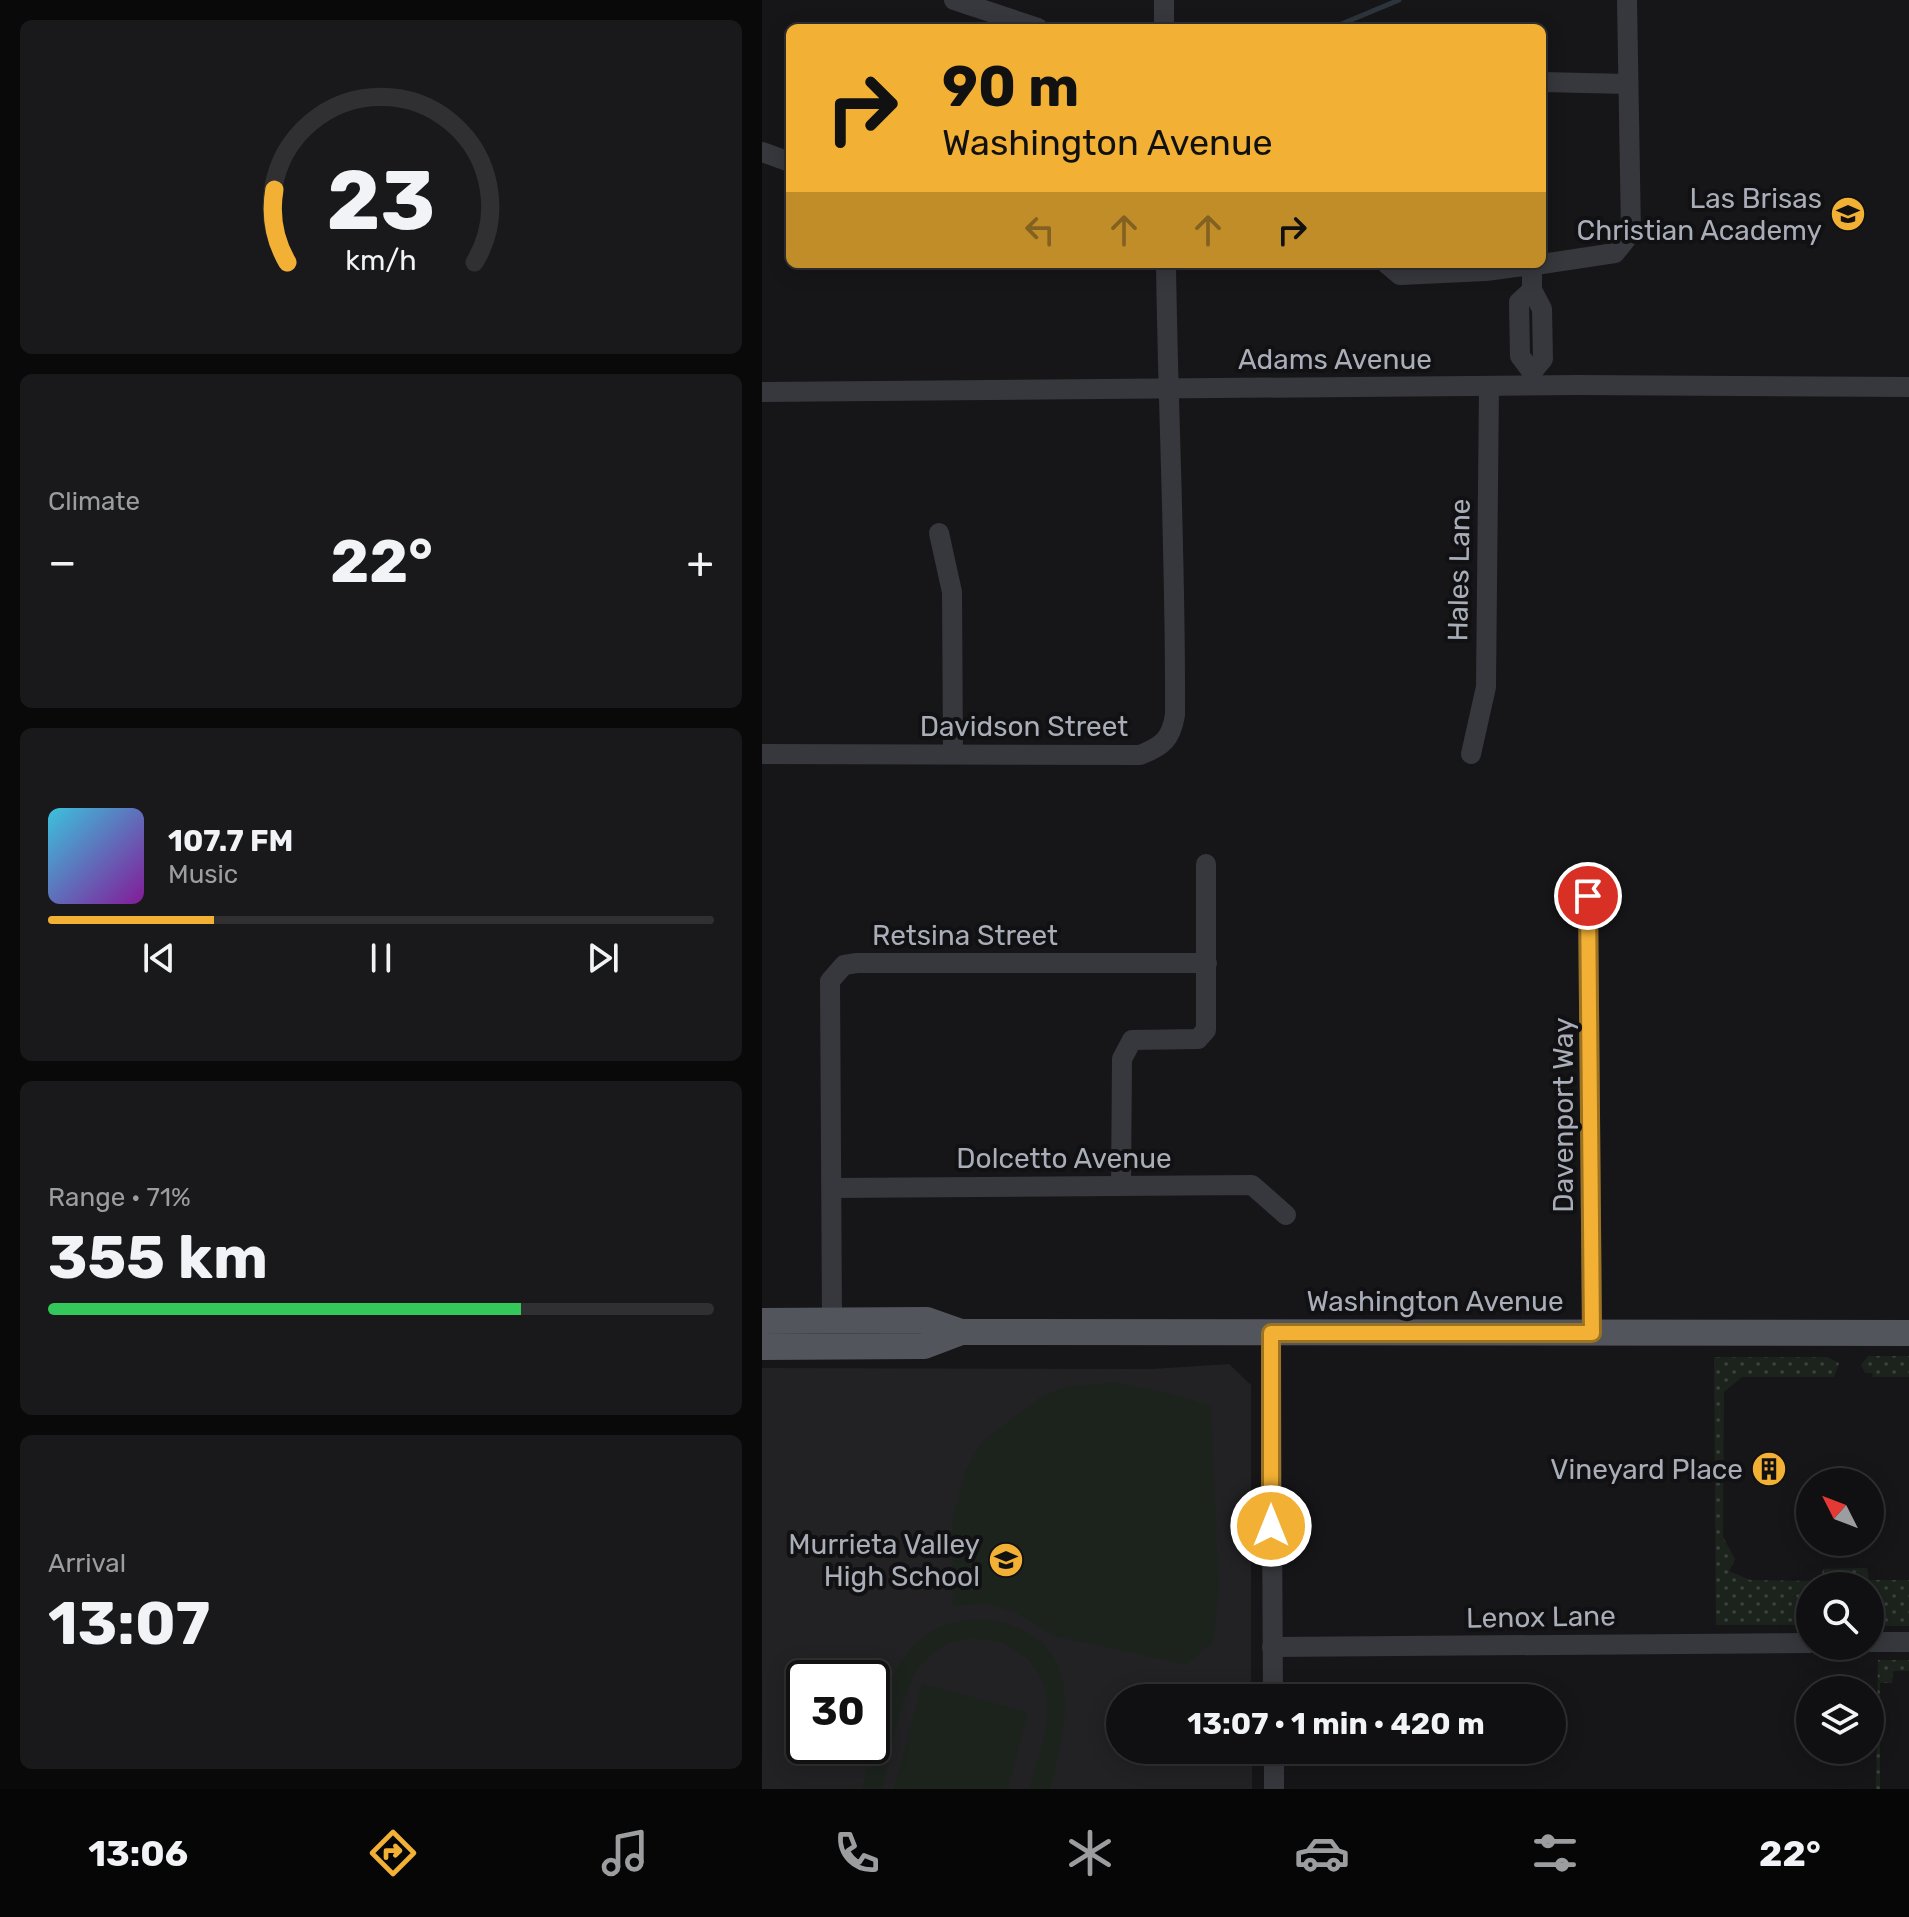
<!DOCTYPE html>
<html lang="en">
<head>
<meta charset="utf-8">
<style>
	:root { --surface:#101012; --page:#19191b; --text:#f1f3f6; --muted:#9c9d9f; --line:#303032; --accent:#f2b134 }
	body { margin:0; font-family:Rubik,sans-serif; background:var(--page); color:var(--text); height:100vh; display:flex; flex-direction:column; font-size:30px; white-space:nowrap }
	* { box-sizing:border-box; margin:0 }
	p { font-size:26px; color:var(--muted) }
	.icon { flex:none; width:44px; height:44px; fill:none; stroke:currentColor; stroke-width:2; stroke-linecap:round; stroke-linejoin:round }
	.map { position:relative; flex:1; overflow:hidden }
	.sheet { display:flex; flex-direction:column; gap:20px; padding:20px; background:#09090a; width:762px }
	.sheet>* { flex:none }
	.hud { position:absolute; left:24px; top:24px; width:760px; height:244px; border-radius:12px; box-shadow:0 4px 20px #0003,0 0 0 2px var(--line); background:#f2b134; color:#111; overflow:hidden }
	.needle { width:52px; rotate:312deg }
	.fabs { position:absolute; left:1034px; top:1468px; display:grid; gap:16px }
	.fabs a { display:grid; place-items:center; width:88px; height:88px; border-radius:50%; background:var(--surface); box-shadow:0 4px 20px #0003,0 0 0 2px var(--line); font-size:40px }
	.speed { position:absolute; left:24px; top:1660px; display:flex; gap:16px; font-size:40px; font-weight:700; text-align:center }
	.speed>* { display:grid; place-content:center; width:104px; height:104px; border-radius:50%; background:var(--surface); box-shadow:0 4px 20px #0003,0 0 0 2px var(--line); line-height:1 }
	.speed .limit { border:4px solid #111; border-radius:12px; background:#fff; color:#111 }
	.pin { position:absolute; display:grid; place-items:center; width:68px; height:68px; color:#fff; margin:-34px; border:4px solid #fff; border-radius:50%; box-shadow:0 2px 8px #0007 }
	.me { position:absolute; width:88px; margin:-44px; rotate:0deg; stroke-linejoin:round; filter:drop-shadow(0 0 6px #0008) }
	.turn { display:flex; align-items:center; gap:28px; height:168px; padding:0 24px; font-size:36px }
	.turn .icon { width:104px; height:104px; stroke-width:2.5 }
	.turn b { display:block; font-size:56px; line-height:68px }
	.lanes { display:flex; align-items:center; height:76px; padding:0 24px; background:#0003; justify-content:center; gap:40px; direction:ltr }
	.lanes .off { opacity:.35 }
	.big { font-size:60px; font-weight:700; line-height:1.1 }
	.sheet .card { flex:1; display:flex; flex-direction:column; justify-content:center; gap:12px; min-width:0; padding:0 28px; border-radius:12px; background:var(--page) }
	.sheet .dial { align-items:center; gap:0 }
	.dial svg { height:208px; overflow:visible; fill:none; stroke:var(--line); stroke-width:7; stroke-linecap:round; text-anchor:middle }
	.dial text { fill:var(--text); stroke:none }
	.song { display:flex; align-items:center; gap:24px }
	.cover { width:96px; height:96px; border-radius:12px; background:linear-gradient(135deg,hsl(190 70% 55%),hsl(290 70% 35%)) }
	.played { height:8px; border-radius:4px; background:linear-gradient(90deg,var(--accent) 25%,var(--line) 25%) }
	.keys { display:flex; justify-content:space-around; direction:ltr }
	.heat { display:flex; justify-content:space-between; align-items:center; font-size:44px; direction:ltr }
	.charge { height:12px; border-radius:6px; background:linear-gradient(90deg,#34c759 71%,var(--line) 0) }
	.trip { position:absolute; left:344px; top:1684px; width:460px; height:80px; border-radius:40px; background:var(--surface); box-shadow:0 4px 20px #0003,0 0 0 2px var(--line); font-weight:700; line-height:80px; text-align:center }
	.tab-bar { display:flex; height:128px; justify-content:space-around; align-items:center; background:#060607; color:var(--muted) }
	.tab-bar .icon { width:56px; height:56px }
	.tab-bar .current { color:var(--accent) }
	.tab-bar b { font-size:36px; color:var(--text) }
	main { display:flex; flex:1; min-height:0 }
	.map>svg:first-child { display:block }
	.built { fill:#222225; fill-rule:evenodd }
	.park { fill:url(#park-dots) }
	.pitch { fill:#1c231d }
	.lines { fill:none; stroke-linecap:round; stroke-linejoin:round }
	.stream { stroke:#2c353c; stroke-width:5 }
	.minor { stroke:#37383d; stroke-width:20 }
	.major { stroke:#53555c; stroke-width:26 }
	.route-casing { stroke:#9d7322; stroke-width:20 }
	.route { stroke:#f2b134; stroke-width:14 }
	.labels { text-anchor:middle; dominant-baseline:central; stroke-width:8; stroke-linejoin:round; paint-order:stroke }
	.poi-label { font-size:28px; fill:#a8adb8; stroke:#111113; text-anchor:end }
	.street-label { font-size:28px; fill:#a8adb8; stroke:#111113 }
</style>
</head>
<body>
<main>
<section class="sheet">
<div class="card dial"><svg viewBox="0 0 100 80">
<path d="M14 69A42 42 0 1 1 86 69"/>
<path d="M14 69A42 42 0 0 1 9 41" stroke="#f2b134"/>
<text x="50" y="56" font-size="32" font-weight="700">23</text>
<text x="50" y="72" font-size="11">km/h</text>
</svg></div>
<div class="card"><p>Climate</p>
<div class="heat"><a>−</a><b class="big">22°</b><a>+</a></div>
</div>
<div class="card">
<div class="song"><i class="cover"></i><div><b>107.7 FM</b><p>Music</p></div></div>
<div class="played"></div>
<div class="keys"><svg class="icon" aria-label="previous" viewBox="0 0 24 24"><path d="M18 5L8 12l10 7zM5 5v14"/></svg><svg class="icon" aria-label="pause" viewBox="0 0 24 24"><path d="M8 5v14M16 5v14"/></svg><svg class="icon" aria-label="next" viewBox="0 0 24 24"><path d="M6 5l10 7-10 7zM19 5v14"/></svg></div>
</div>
<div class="card"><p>Range · 71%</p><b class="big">355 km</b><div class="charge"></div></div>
<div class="card"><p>Arrival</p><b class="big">13:07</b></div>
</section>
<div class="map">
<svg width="1147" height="1789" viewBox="0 0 1147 1789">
	<defs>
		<pattern id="park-dots" width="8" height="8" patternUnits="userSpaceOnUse" patternTransform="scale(2)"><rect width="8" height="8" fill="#1c231d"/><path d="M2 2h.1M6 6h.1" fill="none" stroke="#3a403c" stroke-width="1.8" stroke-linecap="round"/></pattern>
	</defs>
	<rect width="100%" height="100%" fill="#161618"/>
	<path class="built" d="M467 1364 489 1385V1698H358V1750H490V1789H0V1368L390 1369ZM42 1678H110V1746H42Z"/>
	<g class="park">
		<polygon points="1106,1356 1147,1356 1147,1377 1111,1377 1110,1373 1103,1373 1099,1365"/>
		<polygon points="952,1357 1065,1357 1077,1363 1072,1377 980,1377 962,1392 961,1537 973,1559 967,1571 988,1580 1059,1581 1061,1569 1105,1568 1107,1580 1147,1580 1147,1626 1108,1626 1108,1586 1048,1586 1048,1625 954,1625"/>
		<polygon points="1116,1660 1147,1660 1147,1671 1131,1671 1130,1683 1118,1683 1118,1789 1114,1789"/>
	</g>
	<g class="pitch">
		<polygon points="351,1383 400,1391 449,1406 457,1589 451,1642 424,1665 293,1636 252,1612 225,1604 191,1606 190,1520 204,1469 220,1442 280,1396 307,1386"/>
		<path d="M224 1619C325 1636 307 1716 288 1789H267C275 1759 291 1723 284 1693 271 1633 187 1619 155 1671 136 1700 129 1754 120 1789H100C119 1715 125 1616 224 1619Z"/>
		<polygon points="160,1684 266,1712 246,1789 132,1789"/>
	</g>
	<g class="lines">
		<polyline class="stream" points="570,28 637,0"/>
		<g class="minor">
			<polyline points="192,0 276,28"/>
			<polyline points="402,28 402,0"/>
			<polyline points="780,82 866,84"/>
			<polyline points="0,152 28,162"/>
			<polyline points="625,264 638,275 724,271 776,264"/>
			<polyline points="780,264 853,253 869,233 865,0"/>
			<polyline points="770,265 770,290 780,309 781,359 770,372"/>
			<polyline points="770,290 757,302 758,356 770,372 771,384"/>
			<polyline points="0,392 815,385 1147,387"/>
			<polyline points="177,533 190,592 191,753"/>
			<path d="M0 754 378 755C401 746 409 739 413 715 414 564 406 415 404 264"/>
			<polyline points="709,754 724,687 727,386"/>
			<polyline points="826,896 830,1333"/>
			<polyline points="359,1186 360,1059 370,1040 436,1039 444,1030 444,864"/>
			<polyline points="70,1188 490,1185 524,1215"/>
			<polyline points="70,1320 68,981 82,965 95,963 445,963"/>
			<polyline points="509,1333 511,1698"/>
			<polyline points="1108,1642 1147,1642"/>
			<polyline points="510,1647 1048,1643"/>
			<polyline points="512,1750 512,1789"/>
		</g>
		<g class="major">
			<polyline points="0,1321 165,1320 199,1332 1147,1333"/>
			<polyline points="0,1347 162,1346 199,1332"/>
		</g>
	</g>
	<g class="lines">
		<g class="route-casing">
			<polyline id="route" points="509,1526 509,1333 830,1333 826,896"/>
		</g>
		<use href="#route" class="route"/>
	</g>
	<defs>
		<g id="school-disc" transform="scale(1.8)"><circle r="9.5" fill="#f2b134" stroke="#111113"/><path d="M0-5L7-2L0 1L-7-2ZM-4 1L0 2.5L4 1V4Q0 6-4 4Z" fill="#111"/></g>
		<g id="building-disc" transform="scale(1.8)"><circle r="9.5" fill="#f2b134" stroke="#111113"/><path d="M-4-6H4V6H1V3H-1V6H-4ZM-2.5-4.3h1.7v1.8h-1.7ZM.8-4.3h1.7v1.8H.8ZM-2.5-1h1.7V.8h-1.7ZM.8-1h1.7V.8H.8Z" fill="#111"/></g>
	</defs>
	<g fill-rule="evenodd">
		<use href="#school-disc" x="1086" y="214"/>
		<use href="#building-disc" x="1007" y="1469"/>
		<use href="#school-disc" x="244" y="1560"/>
	</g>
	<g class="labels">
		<g class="poi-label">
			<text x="1060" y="198">Las Brisas<tspan x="1060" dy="32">Christian Academy</tspan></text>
			<text x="981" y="1469">Vineyard Place</text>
			<text x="218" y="1544">Murrieta Valley<tspan x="218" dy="32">High School</tspan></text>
		</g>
		<g class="street-label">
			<text x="573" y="359">Adams Avenue</text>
			<text transform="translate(697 570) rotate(-89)">Hales Lane</text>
			<text x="262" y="726">Davidson Street</text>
			<text x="203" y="935">Retsina Street</text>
			<text transform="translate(801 1115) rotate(-90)">Davenport Way</text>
			<text x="302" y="1158">Dolcetto Avenue</text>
			<text x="673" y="1301">Washington Avenue</text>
			<text transform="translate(779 1617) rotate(-1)">Lenox Lane</text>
		</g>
	</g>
</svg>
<div class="fabs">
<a><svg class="needle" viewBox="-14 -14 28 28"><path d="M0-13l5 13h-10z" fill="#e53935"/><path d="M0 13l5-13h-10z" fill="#9c9d9f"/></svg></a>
<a><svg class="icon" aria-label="search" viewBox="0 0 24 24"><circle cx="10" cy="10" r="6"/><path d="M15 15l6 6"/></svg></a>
<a><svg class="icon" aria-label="layers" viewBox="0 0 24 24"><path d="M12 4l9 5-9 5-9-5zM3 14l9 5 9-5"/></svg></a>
</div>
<div class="speed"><div class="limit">30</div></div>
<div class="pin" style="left:826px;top:896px;background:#d93025"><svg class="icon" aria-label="arrive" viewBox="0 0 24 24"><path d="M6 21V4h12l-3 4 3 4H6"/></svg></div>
<svg class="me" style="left:509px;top:1526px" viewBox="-20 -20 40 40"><circle r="17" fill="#f2b134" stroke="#fff" stroke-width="3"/><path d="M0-11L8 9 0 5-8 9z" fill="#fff"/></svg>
<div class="trip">13:07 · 1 min · 420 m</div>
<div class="hud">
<div class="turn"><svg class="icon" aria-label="right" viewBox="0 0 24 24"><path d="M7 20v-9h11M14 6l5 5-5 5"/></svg><div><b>90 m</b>Washington Avenue</div></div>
<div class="lanes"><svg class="icon off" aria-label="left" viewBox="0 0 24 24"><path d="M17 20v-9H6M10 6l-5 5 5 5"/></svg><svg class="icon off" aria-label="ahead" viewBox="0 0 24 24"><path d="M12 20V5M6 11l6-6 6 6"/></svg><svg class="icon off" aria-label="ahead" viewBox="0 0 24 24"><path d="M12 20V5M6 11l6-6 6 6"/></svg><svg class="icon" aria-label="right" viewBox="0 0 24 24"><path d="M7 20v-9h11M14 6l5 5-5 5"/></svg></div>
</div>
</div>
</main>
<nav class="tab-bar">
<b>13:06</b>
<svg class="icon current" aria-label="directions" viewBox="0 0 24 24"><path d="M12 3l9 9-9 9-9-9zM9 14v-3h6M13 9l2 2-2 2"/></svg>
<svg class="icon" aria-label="music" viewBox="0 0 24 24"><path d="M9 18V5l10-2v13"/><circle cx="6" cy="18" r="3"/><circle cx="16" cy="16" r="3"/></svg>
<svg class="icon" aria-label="phone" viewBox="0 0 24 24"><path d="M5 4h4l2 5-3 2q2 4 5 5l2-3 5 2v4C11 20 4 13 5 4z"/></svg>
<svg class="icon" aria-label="climate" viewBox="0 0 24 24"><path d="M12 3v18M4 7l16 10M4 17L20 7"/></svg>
<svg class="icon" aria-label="car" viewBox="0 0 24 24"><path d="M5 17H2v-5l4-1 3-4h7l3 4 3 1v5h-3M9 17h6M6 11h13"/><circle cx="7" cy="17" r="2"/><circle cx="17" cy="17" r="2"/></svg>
<svg class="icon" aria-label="filters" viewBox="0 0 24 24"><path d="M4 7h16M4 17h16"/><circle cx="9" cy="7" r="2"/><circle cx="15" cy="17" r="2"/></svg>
<b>22°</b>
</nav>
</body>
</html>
